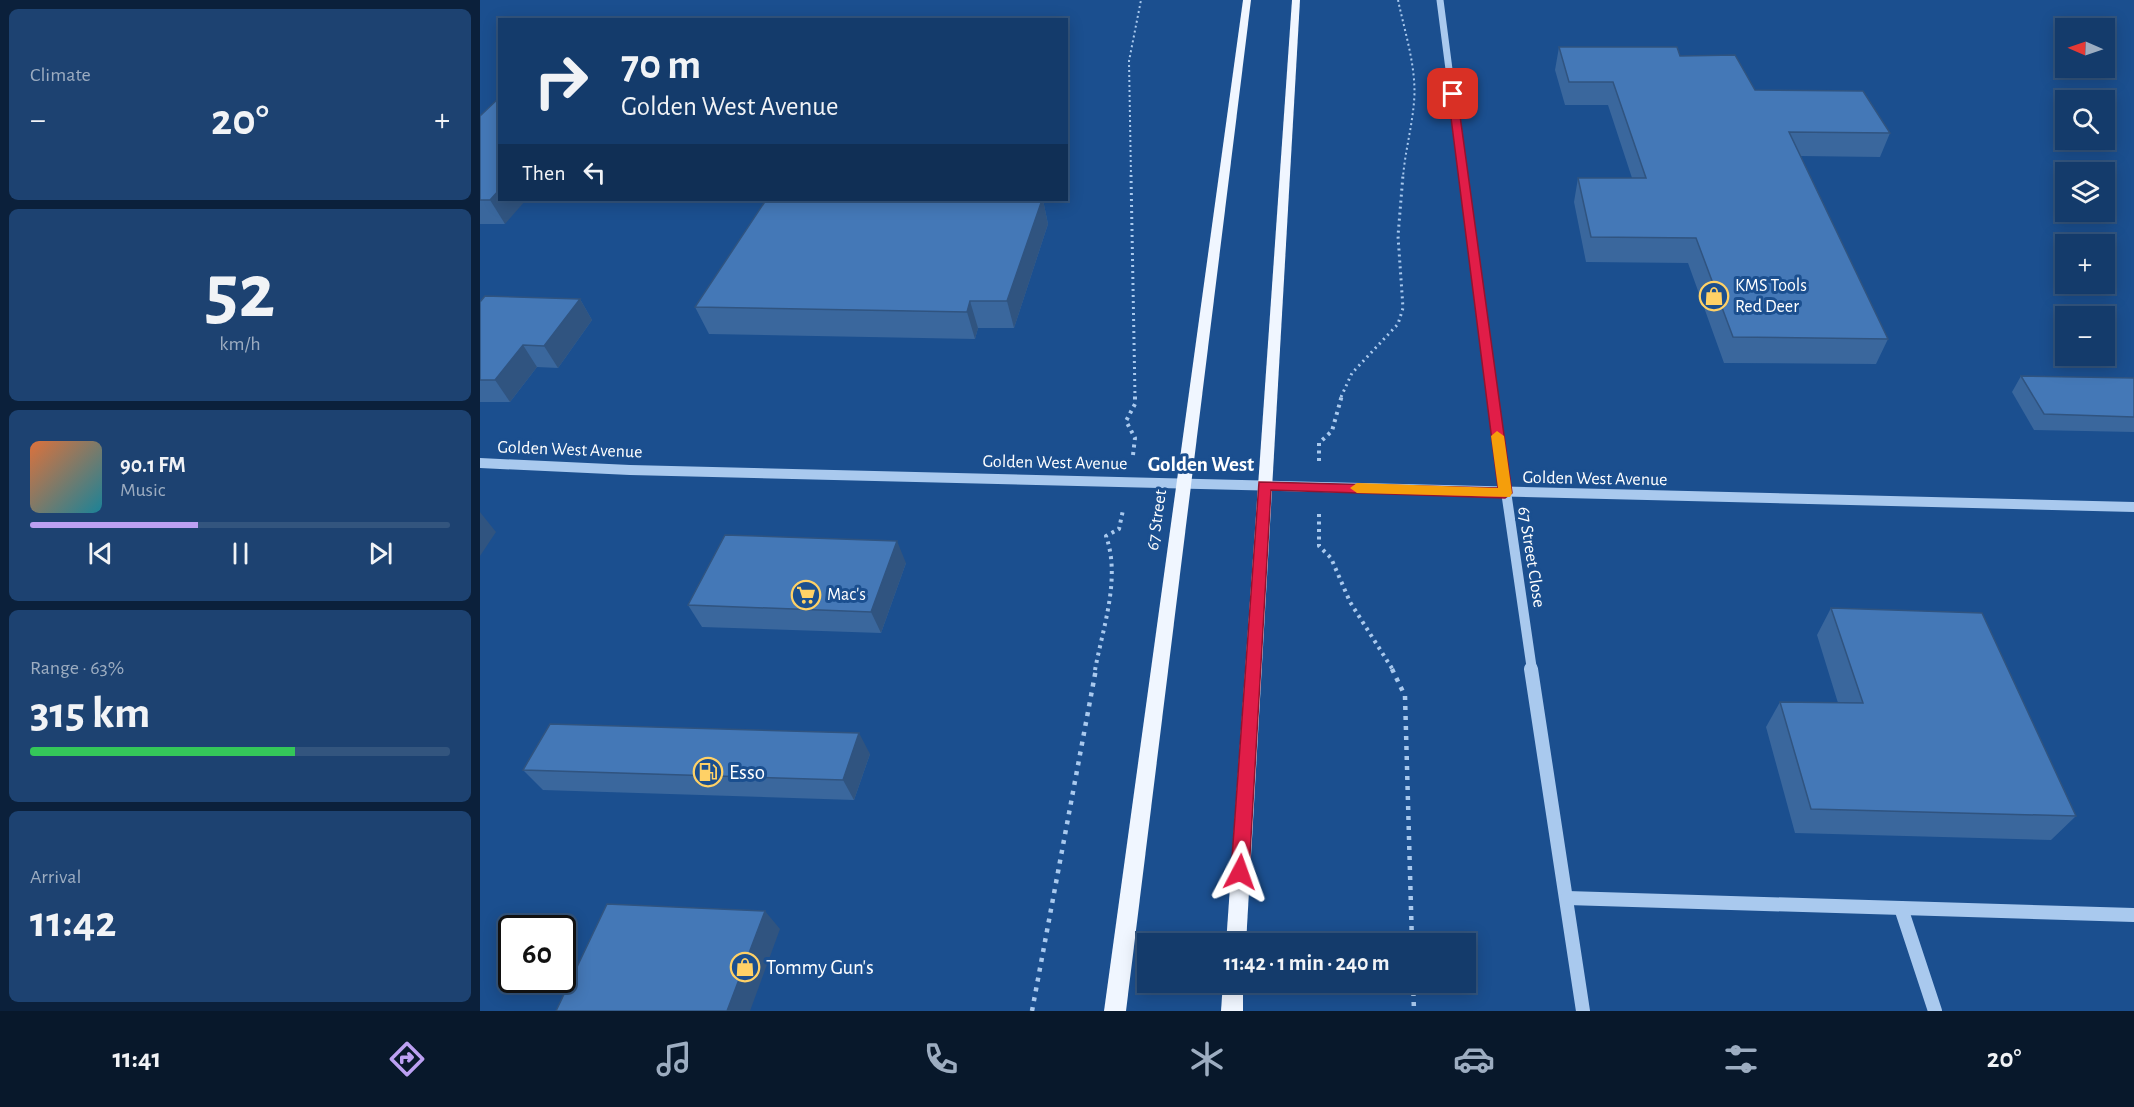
<!DOCTYPE html>
<html lang="en">
<head>
<meta charset="utf-8">
<style>
	:root { --surface:#143b6b; --page:#1d4271; --text:#f1f3f6; --muted:#9dadc1; --line:#33557e; --accent:#bca0f2 }
	body { margin:0; font-family:"Alegreya Sans",sans-serif; background:var(--page); color:var(--text); height:100vh; display:flex; flex-direction:column; font-size:22px; white-space:nowrap }
	* { box-sizing:border-box; margin:0 }
	p { font-size:20px; color:var(--muted) }
	.icon { flex:none; width:33px; height:33px; fill:none; stroke:currentColor; stroke-width:2; stroke-linecap:round; stroke-linejoin:round }
	.map { position:relative; flex:1; overflow:hidden }
	.details { display:flex; flex-direction:column; gap:9px; padding:9px; background:#0b203b; width:480px }
	.details>* { flex:none }
	.hud { position:absolute; left:18px; top:18px; width:570px; height:183px; border-radius:0px; box-shadow:0 3px 15px #0003,0 0 0 2px var(--line); background:#143b6b; color:var(--text); overflow:hidden }
	.needle { width:39px; rotate:272deg }
	.tools { position:absolute; left:1575px; top:18px; display:grid; gap:12px }
	.tools a { display:grid; place-items:center; width:60px; height:60px; border-radius:0px; background:var(--surface); box-shadow:0 3px 15px #0003,0 0 0 2px var(--line); font-size:30px }
	.speed { position:absolute; left:18px; top:915px; display:flex; gap:12px; font-size:30px; font-weight:700; text-align:center }
	.speed>* { display:grid; place-content:center; width:78px; height:78px; border-radius:50%; background:var(--surface); box-shadow:0 3px 15px #0003,0 0 0 2px var(--line); line-height:1 }
	.speed .limit { border:3px solid #111; border-radius:9px; background:#fff; color:#111 }
	.pin { position:absolute; display:grid; place-items:center; width:51px; height:51px; color:#fff; margin:-26px; border-radius:12px; box-shadow:0 3px 9px #0006 }
	.me { position:absolute; width:66px; margin:-33px; rotate:4deg; stroke-linejoin:round; filter:drop-shadow(0 0 4px #0008) }
	.turn { display:flex; align-items:center; gap:21px; height:126px; padding:0 24px; font-size:27px }
	.turn .icon { width:78px; height:78px; stroke-width:2.5 }
	.turn b { display:block; font-size:42px; line-height:51px }
	.then { display:flex; align-items:center; height:57px; padding:0 24px; background:#0003; gap:12px; font-size:22px }
	.big { font-size:45px; font-weight:600; line-height:1.1 }
	.details .widget { flex:1; display:flex; flex-direction:column; justify-content:center; gap:9px; min-width:0; padding:0 21px; border-radius:9px; background:var(--page) }
	.details .dial { align-items:center; gap:0 }
	.dial b { font-size:78px; line-height:1 }
	.song { display:flex; align-items:center; gap:18px }
	.cover { width:72px; height:72px; border-radius:9px; background:linear-gradient(135deg,hsl(20 70% 55%),hsl(190 70% 35%)) }
	.played { height:6px; border-radius:3px; background:linear-gradient(90deg,var(--accent) 40%,var(--line) 40%) }
	.keys { display:flex; justify-content:space-around; direction:ltr }
	.heat { display:flex; justify-content:space-between; align-items:center; font-size:33px; direction:ltr }
	.charge { height:9px; border-radius:4px; background:linear-gradient(90deg,#34c759 63%,var(--line) 0) }
	.trip { position:absolute; left:657px; top:933px; width:339px; height:60px; border-radius:0px; background:var(--surface); box-shadow:0 3px 15px #0003,0 0 0 2px var(--line); font-weight:600; line-height:60px; text-align:center }
	.tab-bar { display:flex; height:96px; justify-content:space-around; align-items:center; background:#08182b; color:var(--muted) }
	.tab-bar .icon { width:42px; height:42px }
	.tab-bar .active { color:var(--accent) }
	.tab-bar b { font-size:27px; color:var(--text) }
	main { display:flex; flex:1; min-height:0 }
	.map>svg:first-child { display:block }
	.lines { fill:none; stroke-linecap:round; stroke-linejoin:round }
	.path-far3 { stroke:#a9c9ee; stroke-width:2; stroke-dasharray:2 3; stroke-linecap:butt }
	.path-far2 { stroke:#a9c9ee; stroke-width:3; stroke-dasharray:2 4; stroke-linecap:butt }
	.path-far1 { stroke:#a9c9ee; stroke-width:4; stroke-dasharray:3 4.5; stroke-linecap:butt }
	.path { stroke:#a9c9ee; stroke-width:4.5; stroke-dasharray:4 6; stroke-linecap:butt }
	.minor-far3 { stroke:#a9c9ee; stroke-width:7 }
	.minor-far2 { stroke:#a9c9ee; stroke-width:8 }
	.minor-far1 { stroke:#a9c9ee; stroke-width:10 }
	.minor { stroke:#a9c9ee; stroke-width:14 }
	.major { fill:#f0f6ff; fill-rule:evenodd }
	.wall { fill:#3a679d }
	.shaded-wall { fill:#305480 }
	.building { fill:#4478b7; stroke:#305480; stroke-width:1.5 }
	.route { fill:#e11d48; stroke:#92132f; stroke-width:1.5 }
	.slow { fill:#f59e0b }
	.labels { text-anchor:middle; dominant-baseline:central; stroke-width:6; stroke-linejoin:round; paint-order:stroke }
	.poi-label { font-size:18px; fill:#fff; stroke:#1b4f8f; text-anchor:start }
	.street-label { font-size:18px; fill:#fff; stroke:#1b4f8f }
	.quarter-label { font-size:21px; font-weight:bold; fill:#fff; stroke:#1b4f8f }
	.near-poi-label { font-size:21px; fill:#fff; stroke:#1b4f8f; text-anchor:start }
</style>
</head>
<body>
<main>
<section class="details">
<div class="widget"><p>Climate</p>
<div class="heat"><a>−</a><b class="big">20°</b><a>+</a></div>
</div>
<div class="widget dial"><b>52</b><p>km/h</p></div>
<div class="widget">
<div class="song"><i class="cover"></i><div><b>90.1 FM</b><p>Music</p></div></div>
<div class="played"></div>
<div class="keys"><svg class="icon" aria-label="previous" viewBox="0 0 24 24"><path d="M18 5L8 12l10 7zM5 5v14"/></svg><svg class="icon" aria-label="pause" viewBox="0 0 24 24"><path d="M8 5v14M16 5v14"/></svg><svg class="icon" aria-label="next" viewBox="0 0 24 24"><path d="M6 5l10 7-10 7zM19 5v14"/></svg></div>
</div>
<div class="widget"><p>Range · 63%</p><b class="big">315 km</b><div class="charge"></div></div>
<div class="widget"><p>Arrival</p><b class="big">11:42</b></div>
</section>
<div class="map">
<svg width="1654" height="1011" viewBox="0 0 1654 1011">
	<rect width="100%" height="100%" fill="#1b4f8f"/>
	<g class="lines">
		<g class="path-far3">
			<path d="M918 0C925 33 937 69 934 102 932 127 925 152 923 177"/>
			<polyline points="651,177 649,61 661,0"/>
		</g>
		<g class="path-far2">
			<polyline points="651,175 655,397"/>
			<polyline points="861,397 872,373 918,324 923,308 918,236 923,175"/>
		</g>
		<g class="path-far1">
			<polyline points="653,455 655,438 646,421 655,404 655,395"/>
			<polyline points="839,461 839,443 852,431 862,395"/>
			<polyline points="839,514 839,546 851,558 870,602 913,670"/>
			<path d="M615 670C623 627 641 578 626 536L639 529 643 510"/>
		</g>
		<g class="path">
			<polyline points="912,669 925,696 932,944"/>
			<polyline points="933,982 934,1011"/>
			<polyline points="552,1011 616,669"/>
		</g>
		<polyline class="minor-far3" points="960,0 983,177"/>
		<polyline class="minor-far2" points="983,175 1012,397"/>
		<g class="minor-far1">
			<polyline points="1012,395 1052,670"/>
			<polyline points="0,463 150,470 1654,507"/>
		</g>
		<g class="minor">
			<polyline points="1051,669 1103,1011"/>
			<polyline points="1087,898 1654,915"/>
			<polyline points="1421,908 1455,1011"/>
		</g>
		<g class="major">
			<polygon points="763,0 771,0 646,1011 624,1011"/>
			<polygon points="812,0 820,0 766,944 746,944"/>
			<polygon points="743,982 763,982 763,1011 741,1011"/>
		</g>
	</g>
	<g class="wall">
		<polygon points="1079,47 1200,56 1275,90 1410,133 1400,157 1320,156 1408,339 1396,364 1244,363 1208,263 1106,262 1094,202 1098,178 1152,178 1128,105 1085,105 1075,70"/>
		<polygon points="0,116 25,224 0,224"/>
		<polygon points="286,200 563,200 568,224 534,328 498,328 495,339 229,334 215,307"/>
		<polygon points="100,299 112,320 78,368 57,367 30,402 0,402 0,302"/>
		<polygon points="1541,376 1654,378 1654,432 1554,430 1532,392"/>
		<polygon points="426,563 401,633 222,627 208,605"/>
		<polygon points="1351,608 1596,816 1571,840 1315,833 1286,727 1300,702 1358,703 1337,635"/>
		<polygon points="390,754 374,800 63,790 43,770"/>
	</g>
	<g class="shaded-wall">
		<polygon points="20,189 20,200 46,200 25,224 10,200"/>
		<polygon points="562,200 563,200 568,224 534,328 527,301"/>
		<polygon points="100,299 112,320 78,368 64,346"/>
		<polygon points="490,301 498,328 495,339 487,312"/>
		<polygon points="43,345 57,367 30,402 15,380"/>
		<polygon points="0,512 16,532 0,556"/>
		<polygon points="417,541 426,563 401,633 391,612"/>
		<polygon points="379,733 390,754 374,800 363,780"/>
		<polygon points="285,911 300,929 270,1011 247,1011"/>
	</g>
	<g class="building">
		<polygon points="1079,47 1197,47 1200,56 1255,55 1275,90 1383,91 1410,133 1309,132 1408,339 1253,337 1216,238 1111,237 1098,178 1166,178 1133,82 1089,82"/>
		<polygon points="20,97 20,189 10,200 0,200 0,116"/>
		<polygon points="286,200 562,200 527,301 490,301 487,312 215,307"/>
		<polygon points="5,296 100,299 64,346 43,345 15,380 0,380 0,302"/>
		<polygon points="1541,376 1654,378 1654,417 1564,414"/>
		<polygon points="245,535 417,541 391,612 208,605"/>
		<polygon points="1351,608 1502,613 1596,816 1331,809 1300,702 1383,703"/>
		<polygon points="70,724 379,733 363,780 43,770"/>
		<polygon points="127,904 285,911 247,1011 76,1011"/>
	</g>
	<polygon class="route" points="973,91 977,94 1032,493 1025,498 791,490 769,872 766,878 760,881 754,878 751,872 779,482 1018,488 968,94"/>
	<polygon class="slow" points="1017,431 1024,436 1032,493 1030,497 877,493 870,488 877,483 1018,488 1011,436"/>
	<defs>
		<g id="shop-ring" transform="scale(1.5)"><circle r="9.5" fill="#1b4f8f" stroke="#ffd166" stroke-width="1.5"/><path d="M-5-2.5h2.3a2.7 3.5 0 0 1 5.4 0H5L5.5 6h-11ZM-1.5-2.5h3a1.5 2.3 0 0 0-3 0Z" fill="#ffd166"/></g>
		<g id="supermarket-ring" transform="scale(1.5)"><circle r="9.5" fill="#1b4f8f" stroke="#ffd166" stroke-width="1.5"/><path d="M-6-5.5h2.5l.6 2H6L4.5 2H-2.5L-4.4-4H-6ZM-1.5 3.2a1.3 1.3 0 1 0 .1 0ZM3 3.2a1.3 1.3 0 1 0 .1 0Z" fill="#ffd166"/></g>
		<g id="fuel-ring" transform="scale(1.5)"><circle r="9.5" fill="#1b4f8f" stroke="#ffd166" stroke-width="1.5"/><path d="M-5.5-6h7V0h2V4h1.3V-2.5L3-4.5l.8-.8L6-3V5H2.5V1h-1V6h-7ZM-4.2-4.7v3.2H.2V-4.7Z" fill="#ffd166"/></g>
	</defs>
	<g fill-rule="evenodd">
		<use href="#shop-ring" x="1234" y="296"/>
		<use href="#supermarket-ring" x="326" y="595"/>
		<use href="#fuel-ring" x="228" y="772"/>
		<use href="#shop-ring" x="265" y="967"/>
	</g>
	<g class="labels">
		<g class="poi-label">
			<text x="1255" y="286">KMS Tools<tspan x="1255" dy="21">Red Deer</tspan></text>
			<text x="347" y="595">Mac's</text>
		</g>
		<g class="street-label">
			<text transform="translate(90 450) rotate(2)">Golden West Avenue</text>
			<text transform="translate(575 463) rotate(1)">Golden West Avenue</text>
			<text transform="translate(1115 479) rotate(1)">Golden West Avenue</text>
			<text transform="translate(677 520) rotate(-82)">67 Street</text>
			<text transform="translate(1051 557) rotate(81)">67 Street Close</text>
		</g>
		<g class="quarter-label">
			<text x="721" y="464">Golden West</text>
		</g>
		<g class="near-poi-label">
			<text x="249" y="772">Esso</text>
			<text x="286" y="967">Tommy Gun's</text>
		</g>
	</g>
</svg>
<div class="tools">
<a><svg class="needle" viewBox="-14 -14 28 28"><path d="M0-13l5 13h-10z" fill="#e53935"/><path d="M0 13l5-13h-10z" fill="#9dadc1"/></svg></a>
<a><svg class="icon" aria-label="search" viewBox="0 0 24 24"><circle cx="10" cy="10" r="6"/><path d="M15 15l6 6"/></svg></a>
<a><svg class="icon" aria-label="layers" viewBox="0 0 24 24"><path d="M12 4l9 5-9 5-9-5zM3 14l9 5 9-5"/></svg></a>
<a>+</a>
<a>−</a>
</div>
<div class="speed"><div class="limit">60</div></div>
<div class="pin" style="left:973px;top:94px;background:#d93025"><svg class="icon" aria-label="arrive" viewBox="0 0 24 24"><path d="M6 21V4h12l-3 4 3 4H6"/></svg></div>
<svg class="me" style="left:760px;top:872px" viewBox="-20 -20 40 40"><path d="M0-17L14 15 0 8-14 15z" fill="#e11d48" stroke="#fff" stroke-width="4"/></svg>
<div class="trip">11:42 · 1 min · 240 m</div>
<div class="hud">
<div class="turn"><svg class="icon" aria-label="right" viewBox="0 0 24 24"><path d="M7 20v-9h11M14 6l5 5-5 5"/></svg><div><b>70 m</b>Golden West Avenue</div></div>
<div class="then">Then<svg class="icon" aria-label="left" viewBox="0 0 24 24"><path d="M17 20v-9H6M10 6l-5 5 5 5"/></svg></div>
</div>
</div>
</main>
<nav class="tab-bar">
<b>11:41</b>
<svg class="icon active" aria-label="directions" viewBox="0 0 24 24"><path d="M12 3l9 9-9 9-9-9zM9 14v-3h6M13 9l2 2-2 2"/></svg>
<svg class="icon" aria-label="music" viewBox="0 0 24 24"><path d="M9 18V5l10-2v13"/><circle cx="6" cy="18" r="3"/><circle cx="16" cy="16" r="3"/></svg>
<svg class="icon" aria-label="phone" viewBox="0 0 24 24"><path d="M5 4h4l2 5-3 2q2 4 5 5l2-3 5 2v4C11 20 4 13 5 4z"/></svg>
<svg class="icon" aria-label="climate" viewBox="0 0 24 24"><path d="M12 3v18M4 7l16 10M4 17L20 7"/></svg>
<svg class="icon" aria-label="car" viewBox="0 0 24 24"><path d="M5 17H2v-5l4-1 3-4h7l3 4 3 1v5h-3M9 17h6M6 11h13"/><circle cx="7" cy="17" r="2"/><circle cx="17" cy="17" r="2"/></svg>
<svg class="icon" aria-label="filters" viewBox="0 0 24 24"><path d="M4 7h16M4 17h16"/><circle cx="9" cy="7" r="2"/><circle cx="15" cy="17" r="2"/></svg>
<b>20°</b>
</nav>
</body>
</html>
